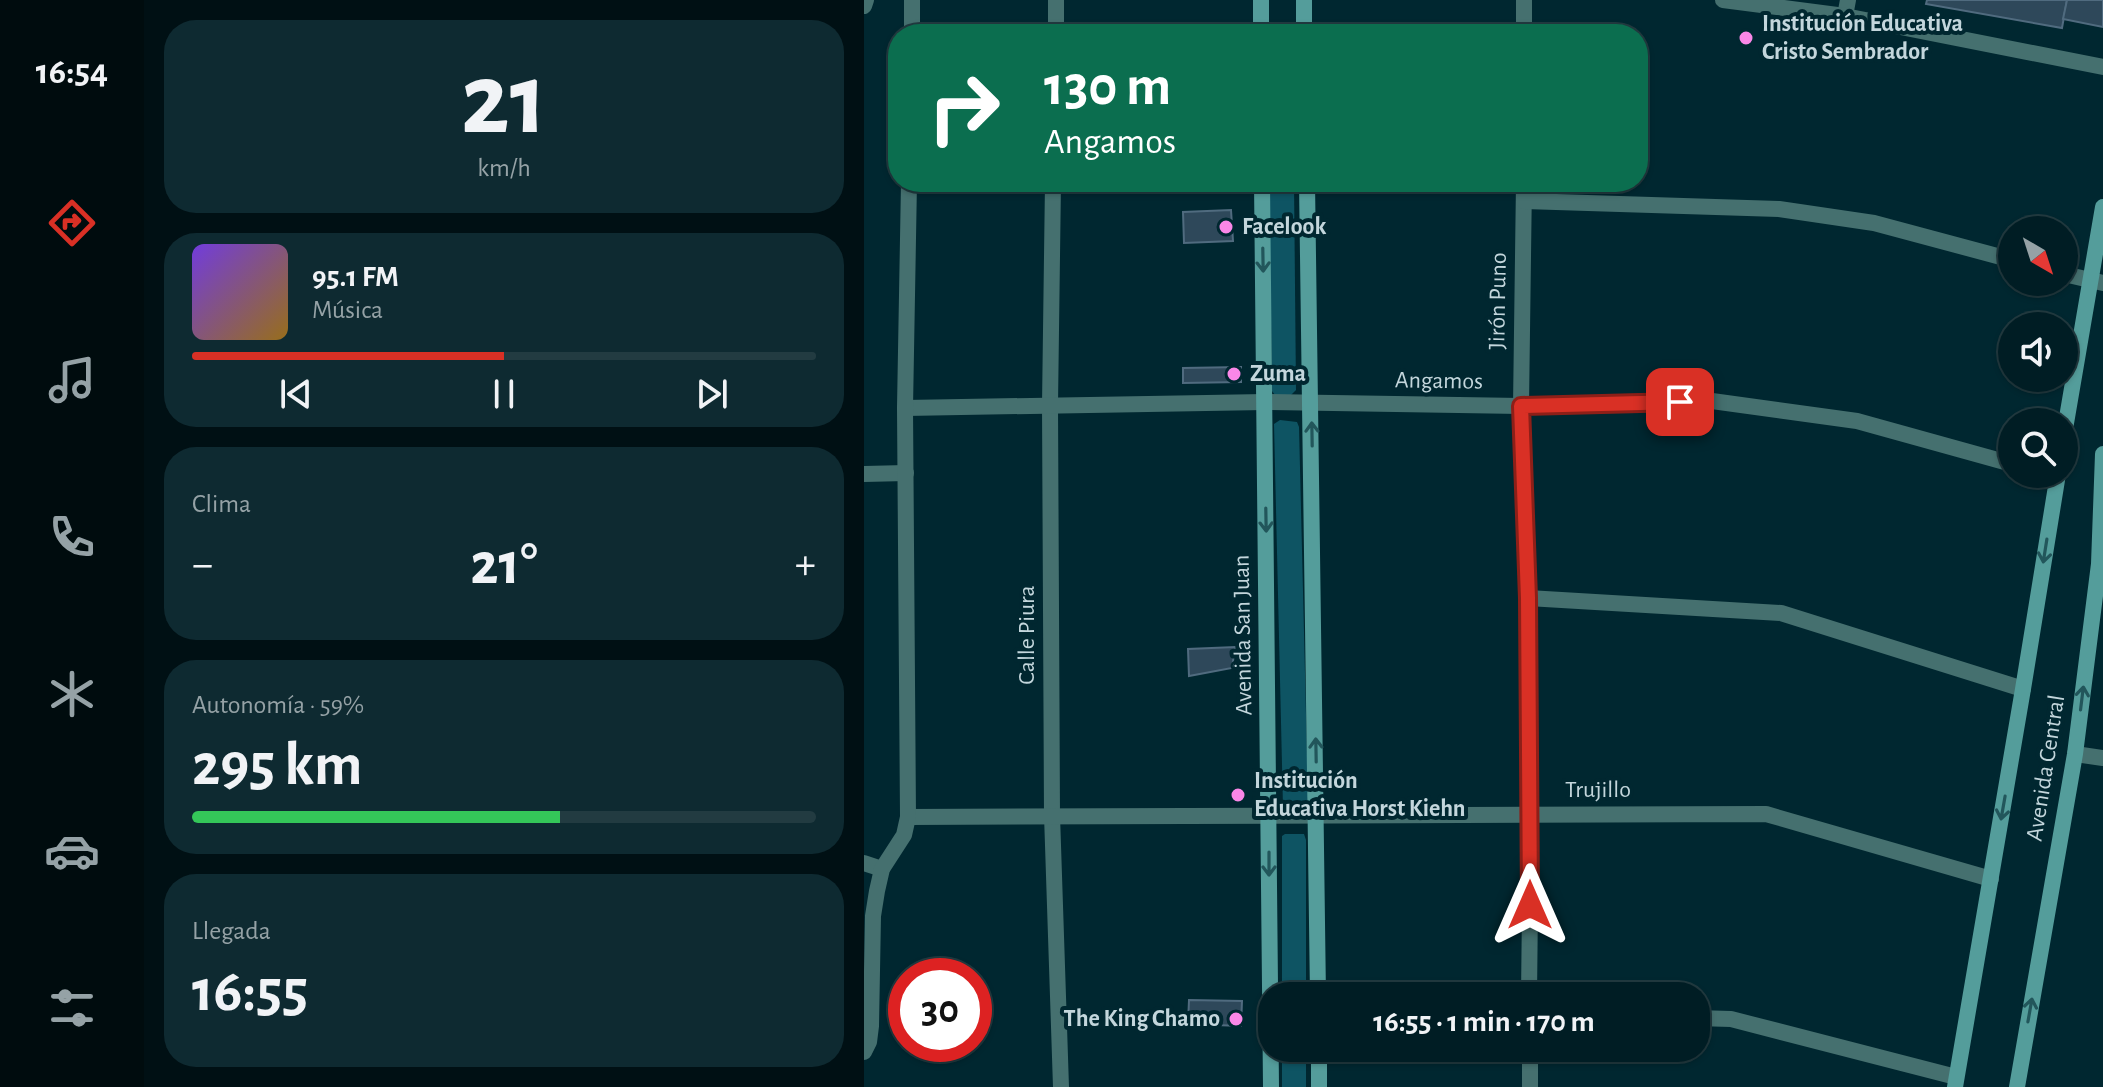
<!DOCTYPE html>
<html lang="es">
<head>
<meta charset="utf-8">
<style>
	:root { --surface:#001d24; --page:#0e2a31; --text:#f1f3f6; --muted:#95a2a6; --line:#223b41; --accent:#d93025 }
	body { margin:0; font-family:"Alegreya Sans",sans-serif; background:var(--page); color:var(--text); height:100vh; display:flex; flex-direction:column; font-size:30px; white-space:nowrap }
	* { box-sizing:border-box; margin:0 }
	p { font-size:26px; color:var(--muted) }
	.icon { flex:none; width:44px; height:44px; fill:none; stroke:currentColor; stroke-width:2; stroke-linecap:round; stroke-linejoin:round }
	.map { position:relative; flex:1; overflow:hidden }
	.details { display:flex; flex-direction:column; gap:20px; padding:20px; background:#001014; width:720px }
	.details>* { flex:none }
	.guide { position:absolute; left:24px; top:24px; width:760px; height:168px; border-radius:32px; box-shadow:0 2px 6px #0004,0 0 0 2px var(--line); background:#0b6e4f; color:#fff; overflow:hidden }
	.needle { width:52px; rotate:141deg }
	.buttons { position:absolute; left:1134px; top:216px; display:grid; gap:16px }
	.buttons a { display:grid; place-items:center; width:80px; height:80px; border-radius:50%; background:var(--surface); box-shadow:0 2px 6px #0004,0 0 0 2px var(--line); font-size:40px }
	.speed { position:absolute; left:24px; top:958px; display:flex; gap:16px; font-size:40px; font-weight:700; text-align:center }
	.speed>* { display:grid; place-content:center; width:104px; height:104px; border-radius:50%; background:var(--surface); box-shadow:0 2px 6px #0004,0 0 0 2px var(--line); line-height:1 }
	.speed .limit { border:12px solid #d22; background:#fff; color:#111 }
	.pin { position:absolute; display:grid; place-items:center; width:68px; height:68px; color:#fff; margin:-34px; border-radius:16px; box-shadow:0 4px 12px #0006 }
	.me { position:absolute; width:88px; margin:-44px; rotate:0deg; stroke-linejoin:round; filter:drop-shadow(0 0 6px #0008) }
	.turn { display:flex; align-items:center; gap:28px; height:168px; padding:0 24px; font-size:36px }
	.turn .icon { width:104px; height:104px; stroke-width:2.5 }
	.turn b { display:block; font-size:56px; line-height:68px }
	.big { font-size:60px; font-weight:700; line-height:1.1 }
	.details .card { flex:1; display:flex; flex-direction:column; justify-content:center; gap:12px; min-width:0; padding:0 28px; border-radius:32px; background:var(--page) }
	.details .dial { align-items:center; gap:0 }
	.dial b { font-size:104px; line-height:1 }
	.song { display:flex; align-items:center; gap:24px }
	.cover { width:96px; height:96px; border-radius:12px; background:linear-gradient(135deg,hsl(260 70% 55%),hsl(40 70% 35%)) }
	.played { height:8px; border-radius:4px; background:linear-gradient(90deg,var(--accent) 50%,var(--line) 50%) }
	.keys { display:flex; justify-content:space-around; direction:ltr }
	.heat { display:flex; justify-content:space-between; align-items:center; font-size:44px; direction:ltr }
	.charge { height:12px; border-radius:6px; background:linear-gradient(90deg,#34c759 59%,var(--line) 0) }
	.trip { position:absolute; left:394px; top:982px; width:452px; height:80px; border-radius:32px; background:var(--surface); box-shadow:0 2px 6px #0004,0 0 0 2px var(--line); font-weight:700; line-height:80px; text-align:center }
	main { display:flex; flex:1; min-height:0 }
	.dock { display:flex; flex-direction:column; width:144px; justify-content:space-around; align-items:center; background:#000c0e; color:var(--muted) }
	.dock .icon { width:56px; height:56px }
	.dock .on { color:var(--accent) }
	.dock b { font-size:36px; color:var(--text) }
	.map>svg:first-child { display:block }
	.green { fill:#0e5463 }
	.building { fill:#2e485a; stroke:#506b7f; stroke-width:2 }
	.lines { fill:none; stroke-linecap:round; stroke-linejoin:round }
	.pedestrian { stroke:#45706f; stroke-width:16 }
	.minor { stroke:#45706f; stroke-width:16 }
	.tertiary { stroke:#45706f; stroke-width:16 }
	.secondary { stroke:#549d9b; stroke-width:16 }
	.oneway { stroke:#22565b }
	.route-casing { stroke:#8d1f18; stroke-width:20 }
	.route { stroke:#d93025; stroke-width:14 }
	.poi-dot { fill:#fa87e7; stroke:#002730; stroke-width:3 }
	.labels { text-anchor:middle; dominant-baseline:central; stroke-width:8; stroke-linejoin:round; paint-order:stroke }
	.poi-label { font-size:24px; font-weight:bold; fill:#c3d6dc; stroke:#002730; text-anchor:start }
	.street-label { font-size:24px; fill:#c3d6dc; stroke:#002730 }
</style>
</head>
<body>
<main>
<nav class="dock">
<b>16:54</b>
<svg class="icon on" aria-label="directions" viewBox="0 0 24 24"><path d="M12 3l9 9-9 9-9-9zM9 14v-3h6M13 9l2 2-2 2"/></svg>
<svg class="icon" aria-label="music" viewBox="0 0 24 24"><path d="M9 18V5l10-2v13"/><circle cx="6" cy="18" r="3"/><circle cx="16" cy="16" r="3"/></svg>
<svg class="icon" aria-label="phone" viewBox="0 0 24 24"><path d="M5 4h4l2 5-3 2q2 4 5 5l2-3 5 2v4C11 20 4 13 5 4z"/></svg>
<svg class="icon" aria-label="climate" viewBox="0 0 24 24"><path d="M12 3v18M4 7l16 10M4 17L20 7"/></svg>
<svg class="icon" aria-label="car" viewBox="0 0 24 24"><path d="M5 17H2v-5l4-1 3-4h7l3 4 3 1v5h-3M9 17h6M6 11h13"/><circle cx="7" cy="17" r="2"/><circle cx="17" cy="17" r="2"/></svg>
<svg class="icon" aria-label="filters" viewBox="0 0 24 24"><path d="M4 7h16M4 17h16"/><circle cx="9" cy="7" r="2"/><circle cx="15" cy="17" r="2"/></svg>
</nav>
<section class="details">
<div class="card dial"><b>21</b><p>km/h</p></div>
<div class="card">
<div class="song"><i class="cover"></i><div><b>95.1 FM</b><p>Música</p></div></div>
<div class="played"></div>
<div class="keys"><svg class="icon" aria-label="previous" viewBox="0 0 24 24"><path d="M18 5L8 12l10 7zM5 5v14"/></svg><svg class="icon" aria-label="pause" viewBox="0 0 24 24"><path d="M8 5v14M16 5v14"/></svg><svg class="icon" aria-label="next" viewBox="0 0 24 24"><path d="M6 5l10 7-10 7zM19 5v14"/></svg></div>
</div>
<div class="card"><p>Clima</p>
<div class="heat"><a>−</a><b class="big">21°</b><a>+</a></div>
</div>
<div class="card"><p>Autonomía · 59%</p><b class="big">295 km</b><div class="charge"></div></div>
<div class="card"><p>Llegada</p><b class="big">16:55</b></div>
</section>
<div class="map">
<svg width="1239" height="1087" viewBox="0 0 1239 1087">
	<rect width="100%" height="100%" fill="#002730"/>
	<g class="green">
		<polygon points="405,182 430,182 432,390 425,397 411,395 408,391"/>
		<polygon points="416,420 433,422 435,427 444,797 442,809 424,810 419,807 410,424"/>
		<polygon points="421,834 440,834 442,840 442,996 418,996 418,836"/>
		<rect x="418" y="1048" width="24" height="39"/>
	</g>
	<g class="building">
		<polygon points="1063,0 1203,0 1198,28 1062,4"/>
		<polygon points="1203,0 1239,0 1239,27 1199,19"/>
		<polygon points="367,210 369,241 320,243 319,212"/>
		<polygon points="377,367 377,382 319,383 319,368"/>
		<polygon points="371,647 368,668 325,676 324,649"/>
		<polygon points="325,1000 378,1001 377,1026 324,1024"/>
	</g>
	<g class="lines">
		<polyline class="pedestrian" points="0,6 2,0"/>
		<g class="minor">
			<polyline points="981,16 984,0"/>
			<polyline points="48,34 48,0"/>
			<polyline points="192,34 192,0"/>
			<polyline points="660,34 660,0"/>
			<polyline points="189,182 186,405 188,815 197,1087"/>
			<polyline points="660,182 657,406 664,598 667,814 665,996"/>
			<polyline points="660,201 915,209 1010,223 1148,260"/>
			<polyline points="1200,274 1239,283"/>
			<polyline points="41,408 401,402 657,406 848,401 993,421 1148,464"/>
			<polyline points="0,474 42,473"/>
			<polyline points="664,598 917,613 1159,689"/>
			<polyline points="1211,754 1239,758"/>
			<polyline points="44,817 902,814 1127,879"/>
			<polyline points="0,863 18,869"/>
			<polyline points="832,1018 867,1019 1092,1077"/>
			<polyline points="666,1048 666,1087"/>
			<polyline points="0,1052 5,1042 7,1026 9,916 13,891 18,869 40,835 44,817 41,408 45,182"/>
		</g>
		<polyline class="tertiary" points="859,0 981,16 1239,67"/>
		<g class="secondary">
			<polyline points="397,0 397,34"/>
			<polyline points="440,0 440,34"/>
			<polyline points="398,182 407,1087"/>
			<polyline points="443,182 454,996"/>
			<polyline points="1200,435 1239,207"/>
			<polyline points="455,1048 455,1087"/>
			<polyline points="1091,1087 1159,689 1194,474"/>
			<polyline points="1153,1087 1211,754 1235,564 1239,454"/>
		</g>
	</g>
	<defs><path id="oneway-shaft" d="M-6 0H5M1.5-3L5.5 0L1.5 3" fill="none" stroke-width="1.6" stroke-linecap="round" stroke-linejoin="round" transform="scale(2)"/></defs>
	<g class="oneway">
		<use href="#oneway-shaft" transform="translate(399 260) rotate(89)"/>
		<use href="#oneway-shaft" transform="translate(448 434) rotate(-91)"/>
		<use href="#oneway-shaft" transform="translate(402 520) rotate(89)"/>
		<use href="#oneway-shaft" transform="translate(1181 551) rotate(99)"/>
		<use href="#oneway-shaft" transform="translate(1218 698) rotate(-83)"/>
		<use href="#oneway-shaft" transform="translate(452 750) rotate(-91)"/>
		<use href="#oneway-shaft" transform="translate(1139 808) rotate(100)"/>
		<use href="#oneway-shaft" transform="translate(405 864) rotate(90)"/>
		<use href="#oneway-shaft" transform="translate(1166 1010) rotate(-80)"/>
	</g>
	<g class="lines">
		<g class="route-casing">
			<polyline id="route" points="666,905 664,598 657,406 816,402"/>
		</g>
		<use href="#route" class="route"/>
	</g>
	<g class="poi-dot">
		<circle cx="882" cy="38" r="8"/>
		<circle cx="362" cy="227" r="8"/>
		<circle cx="370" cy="374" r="8"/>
		<circle cx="374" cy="795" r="8"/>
		<circle cx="372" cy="1019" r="8"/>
	</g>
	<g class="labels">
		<g class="poi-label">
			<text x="898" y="24">Institución Educativa<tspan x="898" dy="28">Cristo Sembrador</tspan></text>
			<text x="378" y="227">Facelook</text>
			<text x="386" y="374">Zuma</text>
			<text x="390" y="781">Institución<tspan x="390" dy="28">Educativa Horst Kiehn</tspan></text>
			<text x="356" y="1019" text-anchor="end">The King Chamo</text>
		</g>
		<g class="street-label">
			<text transform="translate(634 301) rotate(-89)">Jirón Puno</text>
			<text transform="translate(575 381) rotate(1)">Angamos</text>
			<text transform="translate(163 635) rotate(-90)">Calle Piura</text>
			<text transform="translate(379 635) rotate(-91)">Avenida San Juan</text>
			<text transform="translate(1182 768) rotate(-81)">Avenida Central</text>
			<text x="734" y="790">Trujillo</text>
		</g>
	</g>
</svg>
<div class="buttons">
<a><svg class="needle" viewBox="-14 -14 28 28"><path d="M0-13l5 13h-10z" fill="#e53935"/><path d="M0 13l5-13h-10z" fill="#95a2a6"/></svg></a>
<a><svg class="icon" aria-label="sound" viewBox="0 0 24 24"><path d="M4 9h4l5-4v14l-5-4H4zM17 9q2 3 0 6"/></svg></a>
<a><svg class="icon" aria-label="search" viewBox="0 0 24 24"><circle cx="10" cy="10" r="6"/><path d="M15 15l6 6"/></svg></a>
</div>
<div class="speed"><div class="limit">30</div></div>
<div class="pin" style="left:816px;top:402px;background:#d93025"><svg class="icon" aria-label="arrive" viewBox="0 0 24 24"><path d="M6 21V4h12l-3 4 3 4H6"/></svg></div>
<svg class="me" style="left:666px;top:905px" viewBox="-20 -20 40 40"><path d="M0-17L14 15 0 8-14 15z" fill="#d93025" stroke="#fff" stroke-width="4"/></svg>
<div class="trip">16:55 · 1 min · 170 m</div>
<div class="guide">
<div class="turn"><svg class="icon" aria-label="right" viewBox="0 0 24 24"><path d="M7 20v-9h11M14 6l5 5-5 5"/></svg><div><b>130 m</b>Angamos</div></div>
</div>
</div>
</main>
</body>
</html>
